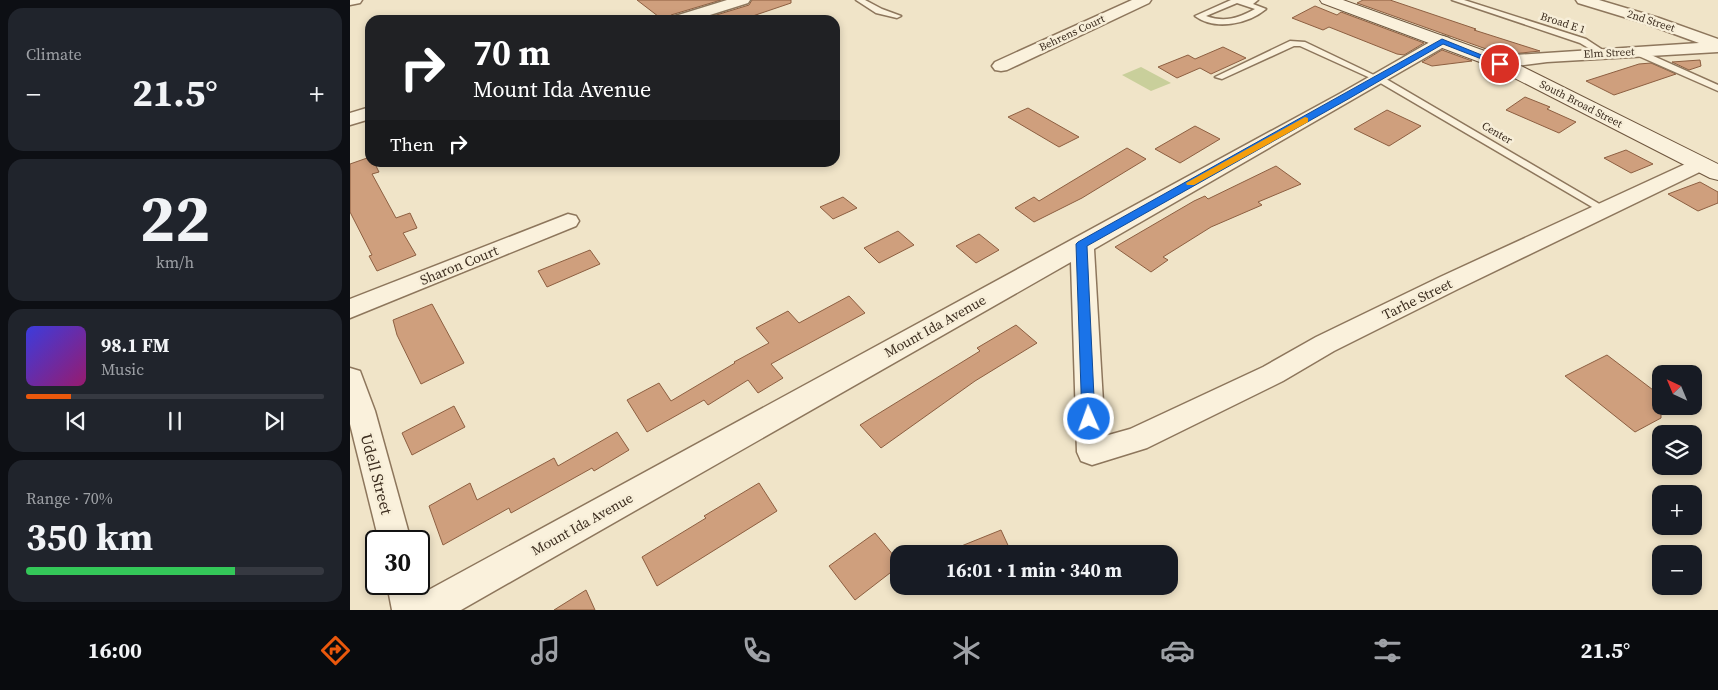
<!DOCTYPE html>
<html lang="en">
<head>
<meta charset="utf-8">
<style>
	:root { --surface:#171b24; --page:#20242c; --text:#f1f3f6; --muted:#9ea1a6; --line:#363941; --accent:#ea580c }
	body { margin:0; font-family:"Source Serif 4",serif; background:var(--page); color:var(--text); height:100vh; display:flex; flex-direction:column; font-size:19px; white-space:nowrap }
	* { box-sizing:border-box; margin:0 }
	p { font-size:16px; color:var(--muted) }
	.icon { flex:none; width:28px; height:28px; fill:none; stroke:currentColor; stroke-width:2; stroke-linecap:round; stroke-linejoin:round }
	.map { position:relative; flex:1; overflow:hidden }
	.details { display:flex; flex-direction:column; gap:8px; padding:8px; background:#0d0f14; width:350px }
	.details>* { flex:none }
	.hud { position:absolute; left:15px; top:15px; width:475px; height:152px; border-radius:15px; box-shadow:0 2px 8px #0003; background:#202124; color:#fff; overflow:hidden }
	.needle { width:32px; rotate:316deg }
	.tools { position:absolute; left:1302px; top:365px; display:grid; gap:10px }
	.tools a { display:grid; place-items:center; width:50px; height:50px; border-radius:10px; background:var(--surface); box-shadow:0 2px 8px #0003; font-size:25px }
	.speed { position:absolute; left:15px; top:530px; display:flex; gap:10px; font-size:25px; font-weight:700; text-align:center }
	.speed>* { display:grid; place-content:center; width:65px; height:65px; border-radius:50%; background:var(--surface); box-shadow:0 2px 8px #0003; line-height:1 }
	.speed .limit { border:2px solid #111; border-radius:8px; background:#fff; color:#111 }
	.pin { position:absolute; display:grid; place-items:center; width:42px; height:42px; color:#fff; margin:-21px; border:2px solid #fff; border-radius:50%; box-shadow:0 1px 5px #0007 }
	.me { position:absolute; width:55px; margin:-28px; rotate:358deg; stroke-linejoin:round; filter:drop-shadow(0 0 4px #0008) }
	.turn { display:flex; align-items:center; gap:18px; height:105px; padding:0 25px; font-size:22px }
	.turn .icon { width:65px; height:65px; stroke-width:2.5 }
	.turn b { display:block; font-size:35px; line-height:42px }
	.then { display:flex; align-items:center; height:48px; padding:0 25px; background:#0003; gap:10px; font-size:19px }
	.big { font-size:38px; font-weight:700; line-height:1.1 }
	.details .widget { flex:1; display:flex; flex-direction:column; justify-content:center; gap:8px; min-width:0; padding:0 18px; border-radius:15px; background:var(--page) }
	.details .dial { align-items:center; gap:0 }
	.dial b { font-size:65px; line-height:1 }
	.song { display:flex; align-items:center; gap:15px }
	.cover { width:60px; height:60px; border-radius:8px; background:linear-gradient(135deg,hsl(240 70% 55%),hsl(320 70% 35%)) }
	.played { height:5px; border-radius:2px; background:linear-gradient(90deg,var(--accent) 15%,var(--line) 15%) }
	.keys { display:flex; justify-content:space-around; direction:ltr }
	.heat { display:flex; justify-content:space-between; align-items:center; font-size:28px; direction:ltr }
	.charge { height:8px; border-radius:4px; background:linear-gradient(90deg,#34c759 70%,var(--line) 0) }
	.trip { position:absolute; left:540px; top:545px; width:288px; height:50px; border-radius:15px; background:var(--surface); box-shadow:0 2px 8px #0003; font-weight:700; line-height:50px; text-align:center }
	.tab-bar { display:flex; height:80px; justify-content:space-around; align-items:center; background:#090b0e; color:var(--muted) }
	.tab-bar .icon { width:35px; height:35px }
	.tab-bar .active { color:var(--accent) }
	.tab-bar b { font-size:22px; color:var(--text) }
	main { display:flex; flex:1; min-height:0 }
	.map>svg:first-child { display:block }
	.green { fill:#c9cf9b }
	.building { fill:#cf9f7d; stroke:#8d5f41 }
	.lines { fill:none; stroke-linecap:round; stroke-linejoin:round }
	.lane-casing { stroke:#8d765c; stroke-width:3 }
	.street-casing { stroke:#8d765c; stroke-width:3 }
	.secondary-casing { stroke:#6f573f; stroke-width:2 }
	.lane { fill:#faf1dc; fill-rule:evenodd }
	.street { fill:#faf1dc; fill-rule:evenodd }
	.secondary { fill:#faf1dc; fill-rule:evenodd }
	.route { fill:#1a73e8; stroke:#114b97 }
	.slow { fill:#f59e0b }
	.labels { text-anchor:middle; dominant-baseline:central; stroke-width:5; stroke-linejoin:round; paint-order:stroke }
	.far-street-label { font-size:11px; fill:#3d2e20; stroke:#f7eed8 }
	.street-label { font-size:14px; fill:#3d2e20; stroke:#f7eed8 }
	.near-street-label { font-size:16px; fill:#3d2e20; stroke:#f7eed8 }
</style>
</head>
<body>
<main>
<section class="details">
<div class="widget"><p>Climate</p>
<div class="heat"><a>−</a><b class="big">21.5°</b><a>+</a></div>
</div>
<div class="widget dial"><b>22</b><p>km/h</p></div>
<div class="widget">
<div class="song"><i class="cover"></i><div><b>98.1 FM</b><p>Music</p></div></div>
<div class="played"></div>
<div class="keys"><svg class="icon" aria-label="previous" viewBox="0 0 24 24"><path d="M18 5L8 12l10 7zM5 5v14"/></svg><svg class="icon" aria-label="pause" viewBox="0 0 24 24"><path d="M8 5v14M16 5v14"/></svg><svg class="icon" aria-label="next" viewBox="0 0 24 24"><path d="M6 5l10 7-10 7zM19 5v14"/></svg></div>
</div>
<div class="widget"><p>Range · 70%</p><b class="big">350 km</b><div class="charge"></div></div>
</section>
<div class="map">
<svg width="1368" height="610" viewBox="0 0 1368 610">
	<rect width="100%" height="100%" fill="#f0e4c8"/>
	<polygon class="green" points="791,67 821,83 801,91 772,75"/>
	<g class="building">
		<polygon points="287,0 371,0 321,15 318,20 313,20"/>
		<polygon points="402,0 441,0 441,3 391,20 350,20 399,5"/>
		<polygon points="1013,0 1040,0 1126,29 1124,30 1190,51 1153,55 1007,3"/>
		<polygon points="965,6 987,15 991,12 1074,43 1054,55 1047,54 979,27 973,30 942,18"/>
		<polygon points="873,47 896,58 861,74 850,68 827,78 808,67 838,55 845,59"/>
		<polygon points="1092,50 1122,61 1082,66 1072,62"/>
		<polygon points="1350,60 1351,66 1339,70 1322,62"/>
		<polygon points="1301,63 1326,74 1264,95 1236,81 1289,64"/>
		<polygon points="1175,97 1200,107 1197,109 1226,122 1209,133 1156,110"/>
		<polygon points="678,108 729,137 709,147 658,117"/>
		<polygon points="1037,110 1071,126 1039,146 1004,129"/>
		<polygon points="845,126 870,139 830,163 805,149"/>
		<polygon points="777,148 796,159 732,198 684,222 665,208 684,197 689,201"/>
		<polygon points="1276,150 1303,164 1281,173 1254,158"/>
		<polygon points="20,157 20,162 24,162 29,172 22,174 46,218 60,213 67,228 53,233 66,255 27,271 19,256 22,255 0,212 0,164"/>
		<polygon points="926,166 951,184 908,202 912,205 861,227 813,257 818,260 801,272 765,247 844,201 855,196 858,199"/>
		<polygon points="1350,182 1368,192 1368,203 1348,211 1318,194"/>
		<polygon points="493,197 507,208 483,219 470,207"/>
		<polygon points="548,231 564,245 529,263 514,248"/>
		<polygon points="629,234 649,250 626,263 606,246"/>
		<polygon points="240,250 250,264 197,287 188,271"/>
		<polygon points="499,296 515,313 421,364 433,378 408,393 398,380 358,405 354,400 297,432 277,400 309,383 321,401 385,363 384,362 419,343 406,328 438,311 449,323"/>
		<polygon points="82,304 114,363 71,384 47,335 43,320"/>
		<polygon points="666,325 687,343 625,381 531,448 510,425 630,351 627,348"/>
		<polygon points="1257,355 1311,396 1311,418 1285,432 1215,376"/>
		<polygon points="104,406 115,427 62,455 52,433"/>
		<polygon points="267,432 279,450 244,471 242,468 161,513 159,508 93,545 79,506 120,483 127,500 204,458 208,466"/>
		<polygon points="409,483 427,511 307,586 292,557 356,518 354,516"/>
		<polygon points="651,530 662,554 594,554 594,553"/>
		<polygon points="525,533 549,562 549,566 505,600 479,566"/>
		<polygon points="236,590 245,610 204,610"/>
	</g>
	<g class="lines">
		<g class="lane-casing">
			<g id="lane">
				<polygon points="506,0 515,0 532,9 551,16 547,18 526,13"/>
				<path d="M881 0H908L903 4 916 9C898 24 865 31 845 16ZM887 3 905 9C888 18 875 23 856 16Z"/>
				<polygon points="1102,0 1114,0 1236,39 1259,54 1252,56 1230,43"/>
				<polygon points="940,41 955,42 1026,76 1031,76 1258,209 1257,211 1249,211 1027,81 950,46 944,46 872,79 865,77"/>
				<polygon points="1284,50 1290,50 1368,85 1368,91 1284,54"/>
			</g>
		</g>
		<g class="street-casing">
			<g id="street">
				<polygon points="0,0 12,0 10,3 0,5"/>
				<polygon points="377,0 400,0 398,3 344,20 320,20 322,17"/>
				<polygon points="782,0 801,0 799,3 657,70 651,71 645,70 642,66 645,62"/>
				<polygon points="1226,0 1249,0 1309,18 1368,39 1368,52 1197,62 1150,68 1144,67 1141,63 1144,59 1165,55 1349,43 1297,24 1228,3"/>
				<polygon points="1093,36 1099,38 1101,41 1099,44 744,249 755,436 780,429 913,367 966,337 1090,277 1344,160 1351,158 1358,160 1361,164 1358,168 1108,289 984,351 933,381 797,448 742,465 731,461 727,452 721,262 111,610 42,610 37,584 69,584 69,579 73,593 991,93 1087,38"/>
				<polygon points="20,107 20,119 0,125 0,113"/>
				<polygon points="218,214 226,216 229,221 226,226 0,318 0,299"/>
				<polygon points="0,368 10,371 25,411 61,541 29,541 0,424"/>
			</g>
		</g>
		<g class="secondary-casing">
			<polygon id="secondary" points="970,0 993,0 1157,59 1368,164 1368,180 1360,178 1143,67 972,3"/>
		</g>
		<use href="#lane" class="lane"/>
		<use href="#street" class="street"/>
		<use href="#secondary" class="secondary"/>
	</g>
	<polygon class="route" points="1092,39 1154,64 1147,65 1093,44 1000,98 737,246 745,419 743,423 739,424 734,423 732,419 726,244 728,242"/>
	<polygon class="slow" points="955,117 958,118 958,122 844,185 837,185 836,183"/>
	<g class="labels">
		<g class="far-street-label">
			<text transform="translate(1301 21) rotate(18)">2nd Street</text>
			<text transform="translate(1213 23) rotate(18)">Broad E 1</text>
			<text transform="translate(722 33) rotate(-25)">Behrens Court</text>
			<text transform="translate(1259 53) rotate(-3)">Elm Street</text>
			<text transform="translate(1231 104) rotate(27)">South Broad Street</text>
			<text transform="translate(1147 133) rotate(30)">Center</text>
		</g>
		<g class="street-label">
			<text transform="translate(109 265) rotate(-22)">Sharon Court</text>
			<text transform="translate(1067 299) rotate(-26)">Tarhe Street</text>
			<text transform="translate(585 326) rotate(-29)">Mount Ida Avenue</text>
			<text transform="translate(232 524) rotate(-29)">Mount Ida Avenue</text>
		</g>
		<g class="near-street-label">
			<text transform="translate(27 474) rotate(75)">Udell Street</text>
		</g>
	</g>
</svg>
<div class="tools">
<a><svg class="needle" viewBox="-14 -14 28 28"><path d="M0-13l5 13h-10z" fill="#e53935"/><path d="M0 13l5-13h-10z" fill="#9ea1a6"/></svg></a>
<a><svg class="icon" aria-label="layers" viewBox="0 0 24 24"><path d="M12 4l9 5-9 5-9-5zM3 14l9 5 9-5"/></svg></a>
<a>+</a>
<a>−</a>
</div>
<div class="speed"><div class="limit">30</div></div>
<div class="pin" style="left:1150px;top:64px;background:#d93025"><svg class="icon" aria-label="arrive" viewBox="0 0 24 24"><path d="M6 21V4h12l-3 4 3 4H6"/></svg></div>
<svg class="me" style="left:739px;top:419px" viewBox="-20 -20 40 40"><circle r="17" fill="#1a73e8" stroke="#fff" stroke-width="3"/><path d="M0-11L8 9 0 5-8 9z" fill="#fff"/></svg>
<div class="trip">16:01 · 1 min · 340 m</div>
<div class="hud">
<div class="turn"><svg class="icon" aria-label="right" viewBox="0 0 24 24"><path d="M7 20v-9h11M14 6l5 5-5 5"/></svg><div><b>70 m</b>Mount Ida Avenue</div></div>
<div class="then">Then<svg class="icon" aria-label="right" viewBox="0 0 24 24"><path d="M7 20v-9h11M14 6l5 5-5 5"/></svg></div>
</div>
</div>
</main>
<nav class="tab-bar">
<b>16:00</b>
<svg class="icon active" aria-label="directions" viewBox="0 0 24 24"><path d="M12 3l9 9-9 9-9-9zM9 14v-3h6M13 9l2 2-2 2"/></svg>
<svg class="icon" aria-label="music" viewBox="0 0 24 24"><path d="M9 18V5l10-2v13"/><circle cx="6" cy="18" r="3"/><circle cx="16" cy="16" r="3"/></svg>
<svg class="icon" aria-label="phone" viewBox="0 0 24 24"><path d="M5 4h4l2 5-3 2q2 4 5 5l2-3 5 2v4C11 20 4 13 5 4z"/></svg>
<svg class="icon" aria-label="climate" viewBox="0 0 24 24"><path d="M12 3v18M4 7l16 10M4 17L20 7"/></svg>
<svg class="icon" aria-label="car" viewBox="0 0 24 24"><path d="M5 17H2v-5l4-1 3-4h7l3 4 3 1v5h-3M9 17h6M6 11h13"/><circle cx="7" cy="17" r="2"/><circle cx="17" cy="17" r="2"/></svg>
<svg class="icon" aria-label="filters" viewBox="0 0 24 24"><path d="M4 7h16M4 17h16"/><circle cx="9" cy="7" r="2"/><circle cx="15" cy="17" r="2"/></svg>
<b>21.5°</b>
</nav>
</body>
</html>
